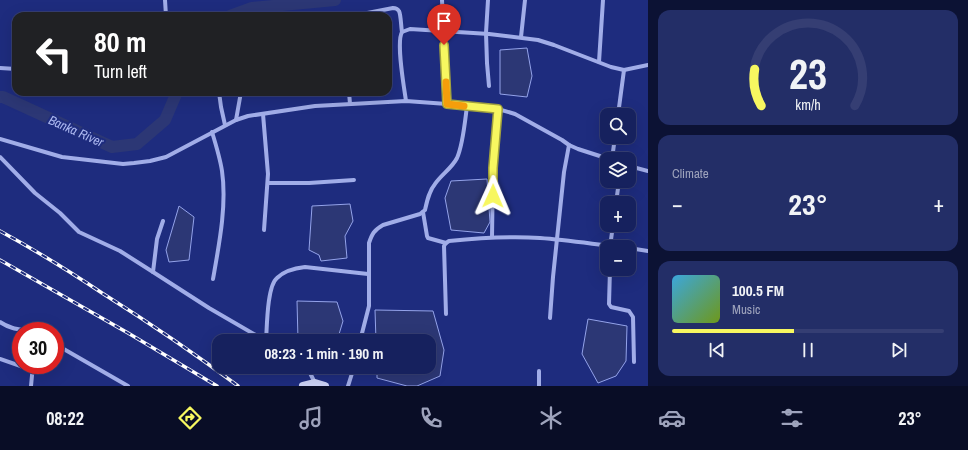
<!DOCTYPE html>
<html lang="en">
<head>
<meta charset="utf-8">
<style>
	:root { --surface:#16215e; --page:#232e67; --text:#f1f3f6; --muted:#9ea3bc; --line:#353e73; --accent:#f7f760 }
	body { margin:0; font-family:"Archivo Narrow",sans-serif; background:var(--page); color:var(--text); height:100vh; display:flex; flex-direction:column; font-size:15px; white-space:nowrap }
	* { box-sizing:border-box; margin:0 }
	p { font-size:13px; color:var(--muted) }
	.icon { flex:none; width:22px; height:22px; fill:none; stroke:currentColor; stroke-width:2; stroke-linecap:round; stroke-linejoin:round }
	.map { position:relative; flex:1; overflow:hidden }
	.details { display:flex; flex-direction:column; gap:10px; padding:10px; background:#0c1234; width:320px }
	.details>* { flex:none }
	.top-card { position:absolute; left:12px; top:12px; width:380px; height:84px; border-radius:12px; box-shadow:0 4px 16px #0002,0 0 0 1px var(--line); background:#202124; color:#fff; overflow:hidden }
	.controls { position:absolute; left:600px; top:108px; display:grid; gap:8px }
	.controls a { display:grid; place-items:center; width:36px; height:36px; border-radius:8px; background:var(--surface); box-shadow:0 4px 16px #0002,0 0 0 1px var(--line); font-size:20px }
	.speed { position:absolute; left:12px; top:322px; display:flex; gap:8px; font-size:20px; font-weight:700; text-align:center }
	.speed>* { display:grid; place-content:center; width:52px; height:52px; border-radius:50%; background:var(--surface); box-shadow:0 4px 16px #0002,0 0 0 1px var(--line); line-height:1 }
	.speed .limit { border:6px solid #d22; background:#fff; color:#111 }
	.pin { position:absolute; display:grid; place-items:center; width:34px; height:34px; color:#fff; margin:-41px -17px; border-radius:50% 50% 50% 0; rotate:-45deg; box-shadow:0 0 4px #0007 }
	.pin .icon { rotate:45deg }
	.me { position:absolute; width:44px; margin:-22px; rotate:1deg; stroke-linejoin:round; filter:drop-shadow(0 0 3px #0008) }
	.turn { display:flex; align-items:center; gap:14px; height:84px; padding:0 16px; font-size:18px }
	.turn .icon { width:52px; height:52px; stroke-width:2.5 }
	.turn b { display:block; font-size:28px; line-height:34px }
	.big { font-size:30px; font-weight:700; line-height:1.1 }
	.details .widget { flex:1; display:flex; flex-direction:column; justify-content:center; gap:6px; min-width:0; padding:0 14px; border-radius:12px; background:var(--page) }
	.details .dial { align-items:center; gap:0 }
	.dial svg { height:104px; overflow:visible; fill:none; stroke:var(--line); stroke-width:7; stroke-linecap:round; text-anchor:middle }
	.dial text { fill:var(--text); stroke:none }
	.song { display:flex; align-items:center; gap:12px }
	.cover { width:48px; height:48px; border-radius:6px; background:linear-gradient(135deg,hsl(200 70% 55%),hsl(80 70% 35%)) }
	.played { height:4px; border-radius:2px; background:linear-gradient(90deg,var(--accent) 45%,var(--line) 45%) }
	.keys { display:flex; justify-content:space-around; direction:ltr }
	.heat { display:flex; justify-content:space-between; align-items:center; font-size:22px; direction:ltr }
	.trip { position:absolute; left:212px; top:334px; width:224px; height:40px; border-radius:12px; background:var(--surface); box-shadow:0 4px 16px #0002,0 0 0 1px var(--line); font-weight:700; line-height:40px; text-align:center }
	.dock { display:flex; height:64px; justify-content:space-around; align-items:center; background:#090d26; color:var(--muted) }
	.dock .icon { width:28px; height:28px }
	.dock .active { color:var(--accent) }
	.dock b { font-size:18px; color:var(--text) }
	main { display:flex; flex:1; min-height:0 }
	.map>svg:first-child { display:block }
	.water { fill:#2c3775; stroke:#94a3ea }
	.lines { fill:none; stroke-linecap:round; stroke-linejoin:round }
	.river { stroke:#2c3775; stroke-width:12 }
	.street { stroke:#a1ade8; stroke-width:4 }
	.secondary { stroke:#ccd2f6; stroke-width:8 }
	.rail-casing { stroke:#fff; stroke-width:3.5 }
	.rail { stroke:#1e2c7e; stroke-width:2; stroke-dasharray:6; stroke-linecap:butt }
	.route-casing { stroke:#a1a13e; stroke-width:10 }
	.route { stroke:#f7f760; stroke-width:7 }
	.slow { stroke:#f59e0b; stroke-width:7 }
	.labels { text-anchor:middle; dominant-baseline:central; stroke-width:4; stroke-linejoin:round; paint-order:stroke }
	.water-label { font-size:13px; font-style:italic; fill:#acb8f0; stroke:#1e2c7e }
</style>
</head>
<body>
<main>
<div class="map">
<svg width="648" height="386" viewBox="0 0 648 386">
	<rect width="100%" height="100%" fill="#1e2c7e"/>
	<g class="water">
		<polygon points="527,48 532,76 527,97 500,94 500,50"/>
		<polygon points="487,179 490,222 484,233 451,230 445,198 451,181"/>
		<polygon points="350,204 353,221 345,236 347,258 321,261 319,255 309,250 312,206"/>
		<polygon points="179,206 194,217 189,260 169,262 166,250"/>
		<polygon points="297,301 337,302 343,321 337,341 298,340"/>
		<polygon points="375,310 433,311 444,350 440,376 417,386 407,386 377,378 377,367 429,367 429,341 376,341"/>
		<polygon points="588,319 627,326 626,361 616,376 598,383 582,354"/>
	</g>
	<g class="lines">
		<g class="river">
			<polyline points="230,16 252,8 335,0"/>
			<polyline points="0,97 3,97 112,147 137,144 165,120 177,92"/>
		</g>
		<g class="street">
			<polyline points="165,0 166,16"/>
			<polyline points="442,0 447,104"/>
			<polyline points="488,0 486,33 487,63 489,86"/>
			<path d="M352 16 393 8C395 8 397 8 399 11 401 15 401 27 402 32"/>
			<polyline points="521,37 525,0"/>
			<polyline points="599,62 603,0"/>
			<polyline points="0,68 16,69"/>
			<polyline points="219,92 221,107 225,125"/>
			<polyline points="349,92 350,104"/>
			<path d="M406 101C404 87 396 42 402 32L410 29 489 34 538 40 554 45 611 67 624 70 648 65"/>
			<polyline points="263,114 268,174 264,230"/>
			<polyline points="618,115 624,70"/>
			<polyline points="236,120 241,92"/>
			<path d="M212 132C216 145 220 158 222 171 227 205 219 245 213 279"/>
			<polyline points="0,139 62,157 123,164 134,163 150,161 166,157 236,120 248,116 315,106 406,101 447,104 498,109 515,114 562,140 569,145 578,149 609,159"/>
			<polyline points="0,157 35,193 60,213 79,232 120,251 153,272 209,308 266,341"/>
			<polyline points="612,159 615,137"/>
			<polyline points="629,166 648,171"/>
			<polyline points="268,183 309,183 354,180"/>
			<polyline points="616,203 619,181"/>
			<polyline points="423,212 427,236 428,238 446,243"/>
			<polyline points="492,237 493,168 498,109"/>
			<polyline points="610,247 613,225"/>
			<polyline points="629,248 648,251"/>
			<polyline points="610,269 609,304 611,307 629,311 633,317 634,362"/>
			<polyline points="153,272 157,239 163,221"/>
			<path d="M446 314 444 246 446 243 449 241C479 238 510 236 540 238 567 240 593 244 620 247"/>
			<polyline points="550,318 553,277 564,172 569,145"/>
			<path d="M0 322C9 328 16 329 27 331"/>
			<path d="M266 341C267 327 267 286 277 278 284 271 296 268 305 267L368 274"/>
			<path d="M360 341 369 306V243C372 234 374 230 383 225L420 214 425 210C427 201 429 191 435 184 441 175 452 168 457 158 463 145 465 121 467 106"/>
			<polyline points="55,344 128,386"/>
			<polyline points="0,359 32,370"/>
			<polyline points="303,367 309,371 315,383"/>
			<polyline points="31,386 33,365"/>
			<polyline points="348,386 354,367"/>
			<polyline points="539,386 539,371"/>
		</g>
		<polyline class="secondary" points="303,386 315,383 325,386"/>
		<g class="rail-casing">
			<g id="rail">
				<path d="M0 231C35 250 69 271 102 293 148 322 194 353 238 386"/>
				<polyline points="0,260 128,333 217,386"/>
			</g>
		</g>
		<use href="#rail" class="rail"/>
	</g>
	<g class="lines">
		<g class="route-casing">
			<polyline id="route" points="444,45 447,104 498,109 493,168 493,196"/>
		</g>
		<use href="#route" class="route"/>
		<polyline class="slow" points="446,82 447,104 464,106"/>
	</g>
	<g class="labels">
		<g class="water-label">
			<text transform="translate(76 131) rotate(24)">Banka River</text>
		</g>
	</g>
</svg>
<div class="controls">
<a><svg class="icon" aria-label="search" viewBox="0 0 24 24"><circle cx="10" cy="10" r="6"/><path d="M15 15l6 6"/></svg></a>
<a><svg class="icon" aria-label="layers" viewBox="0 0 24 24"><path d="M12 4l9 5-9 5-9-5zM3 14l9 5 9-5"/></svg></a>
<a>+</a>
<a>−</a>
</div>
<div class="speed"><div class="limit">30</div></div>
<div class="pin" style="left:444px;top:45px;background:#d93025"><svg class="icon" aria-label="arrive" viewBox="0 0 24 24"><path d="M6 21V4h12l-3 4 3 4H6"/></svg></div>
<svg class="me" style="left:493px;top:196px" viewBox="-20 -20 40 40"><path d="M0-17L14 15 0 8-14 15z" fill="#f7f760" stroke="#fff" stroke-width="4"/></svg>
<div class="trip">08:23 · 1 min · 190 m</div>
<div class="top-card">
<div class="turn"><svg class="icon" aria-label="left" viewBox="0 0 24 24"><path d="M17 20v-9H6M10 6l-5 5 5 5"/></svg><div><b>80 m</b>Turn left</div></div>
</div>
</div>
<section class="details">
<div class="widget dial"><svg viewBox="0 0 100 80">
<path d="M14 69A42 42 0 1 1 86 69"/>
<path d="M14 69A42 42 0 0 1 9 41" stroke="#f7f760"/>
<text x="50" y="56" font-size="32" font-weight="700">23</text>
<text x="50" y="72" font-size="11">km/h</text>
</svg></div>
<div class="widget"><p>Climate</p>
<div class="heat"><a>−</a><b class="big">23°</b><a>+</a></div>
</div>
<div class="widget">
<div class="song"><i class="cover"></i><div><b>100.5 FM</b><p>Music</p></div></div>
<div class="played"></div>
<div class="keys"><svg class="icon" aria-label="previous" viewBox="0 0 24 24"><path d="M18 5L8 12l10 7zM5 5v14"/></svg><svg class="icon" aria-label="pause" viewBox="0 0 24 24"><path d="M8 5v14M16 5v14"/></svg><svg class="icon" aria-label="next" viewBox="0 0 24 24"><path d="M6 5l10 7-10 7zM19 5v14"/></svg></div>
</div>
</section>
</main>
<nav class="dock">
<b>08:22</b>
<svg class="icon active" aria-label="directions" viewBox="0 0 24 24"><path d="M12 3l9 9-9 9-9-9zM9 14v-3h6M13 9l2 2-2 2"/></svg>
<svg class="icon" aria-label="music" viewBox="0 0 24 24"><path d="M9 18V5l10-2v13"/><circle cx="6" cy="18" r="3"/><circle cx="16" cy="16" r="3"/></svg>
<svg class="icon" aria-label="phone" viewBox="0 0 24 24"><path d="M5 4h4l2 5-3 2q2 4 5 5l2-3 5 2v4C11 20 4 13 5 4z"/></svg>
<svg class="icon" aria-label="climate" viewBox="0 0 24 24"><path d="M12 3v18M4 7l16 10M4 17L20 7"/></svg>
<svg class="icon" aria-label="car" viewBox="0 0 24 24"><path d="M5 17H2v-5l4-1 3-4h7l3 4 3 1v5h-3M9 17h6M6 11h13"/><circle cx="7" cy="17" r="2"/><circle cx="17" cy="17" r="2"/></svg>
<svg class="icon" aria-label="filters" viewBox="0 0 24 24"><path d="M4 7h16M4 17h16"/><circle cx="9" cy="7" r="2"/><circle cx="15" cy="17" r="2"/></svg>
<b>23°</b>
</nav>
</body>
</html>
